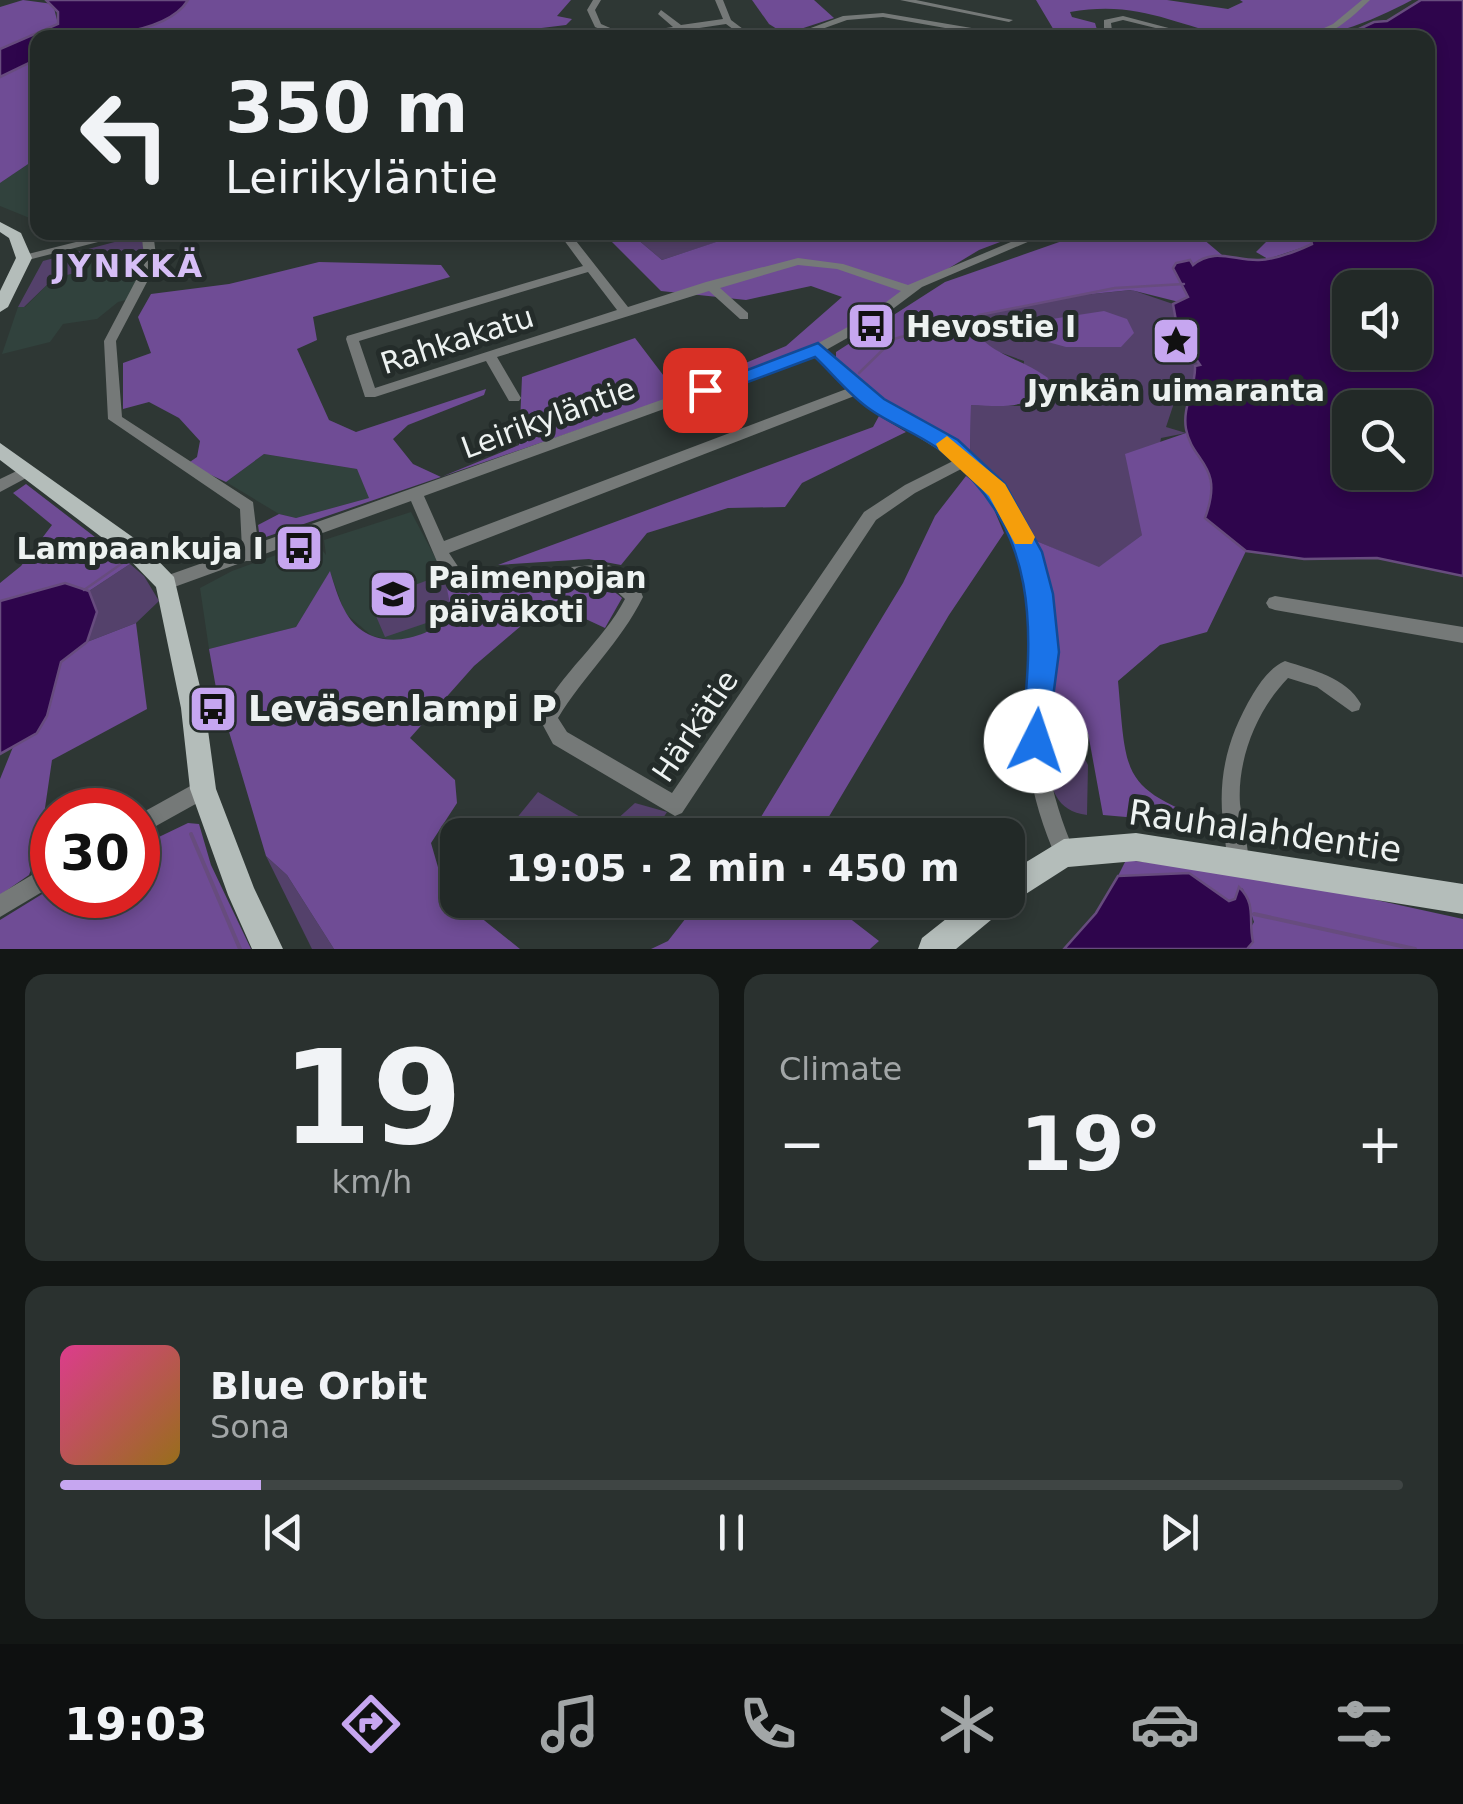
<!DOCTYPE html>
<html lang="en">
<head>
<meta charset="utf-8">
<style>
	:root { --surface:#222927; --page:#2a312f; --text:#f1f3f6; --muted:#a2a6a7; --line:#3f4544; --accent:#c6a6f0 }
	body { margin:0; font-family:"DejaVu Sans",sans-serif; background:var(--page); color:var(--text); height:100vh; display:flex; flex-direction:column; font-size:38px; white-space:nowrap }
	* { box-sizing:border-box; margin:0 }
	p { font-size:32px; color:var(--muted) }
	.icon { flex:none; width:55px; height:55px; fill:none; stroke:currentColor; stroke-width:2; stroke-linecap:round; stroke-linejoin:round }
	.map { position:relative; height:949px; overflow:hidden }
	.drawer { display:flex; flex-direction:column; gap:25px; padding:25px; background:#131715; flex:1 }
	.drawer>* { flex:none }
	.top-card { position:absolute; left:30px; top:30px; width:1405px; height:210px; border-radius:20px; box-shadow:0 5px 15px #0003,0 0 0 2px var(--line); background:#222927; color:var(--text); overflow:hidden }
	.fabs { position:absolute; left:1332px; top:270px; display:grid; gap:20px }
	.fabs a { display:grid; place-items:center; width:100px; height:100px; border-radius:20px; background:var(--surface); box-shadow:0 5px 15px #0003,0 0 0 2px var(--line); font-size:50px }
	.speed { position:absolute; left:30px; top:788px; display:flex; gap:20px; font-size:50px; font-weight:700; text-align:center }
	.speed>* { display:grid; place-content:center; width:130px; height:130px; border-radius:50%; background:var(--surface); box-shadow:0 5px 15px #0003,0 0 0 2px var(--line); line-height:1 }
	.speed .limit { border:15px solid #d22; background:#fff; color:#111 }
	.pin { position:absolute; display:grid; place-items:center; width:85px; height:85px; color:#fff; margin:-42px; border-radius:20px; box-shadow:0 5px 15px #0006 }
	.me { position:absolute; width:110px; margin:-55px; rotate:4deg; stroke-linejoin:round; filter:drop-shadow(0 0 8px #0008) }
	.turn { display:flex; align-items:center; gap:35px; height:210px; padding:0 30px; font-size:45px }
	.turn .icon { width:130px; height:130px; stroke-width:2.5 }
	.turn b { display:block; font-size:70px; line-height:85px }
	.big { font-size:75px; font-weight:800; line-height:1.1 }
	.drawer .tile { flex:1; display:flex; flex-direction:column; justify-content:center; gap:15px; min-width:0; padding:0 35px; border-radius:20px; background:var(--page) }
	.drawer .dial { align-items:center; gap:0 }
	.dial b { font-size:130px; line-height:1 }
	.song { display:flex; align-items:center; gap:30px }
	.cover { width:120px; height:120px; border-radius:15px; background:linear-gradient(135deg,hsl(330 70% 55%),hsl(40 70% 35%)) }
	.played { height:10px; border-radius:5px; background:linear-gradient(90deg,var(--accent) 15%,var(--line) 15%) }
	.keys { display:flex; justify-content:space-around; direction:ltr }
	.heat { display:flex; justify-content:space-between; align-items:center; font-size:55px; direction:ltr }
	.drawer .tiles { flex:1; display:grid; gap:25px; grid-template-columns:1fr 1fr }
	.tile:last-child { grid-column:span 2 }
	.trip { position:absolute; left:440px; top:818px; width:585px; height:100px; border-radius:20px; background:var(--surface); box-shadow:0 5px 15px #0003,0 0 0 2px var(--line); font-weight:800; line-height:100px; text-align:center }
	.dock { display:flex; height:160px; justify-content:space-around; align-items:center; background:#0e1010; color:var(--muted) }
	.dock .icon { width:70px; height:70px }
	.dock .active { color:var(--accent) }
	.dock b { font-size:45px; color:var(--text) }
	.map>svg:first-child { display:block }
	.built { fill:#31423d }
	.green { fill:#54416b }
	.forest { fill:#6f4c95 }
	.water { fill:#2e054c; stroke:#674c7e; stroke-width:2.5; fill-rule:evenodd }
	.lines { fill:none; stroke-linecap:round; stroke-linejoin:round }
	.stream-far1 { stroke:#674c7e; stroke-width:2.5 }
	.stream { stroke:#674c7e; stroke-width:4 }
	.minor { fill:#757978; fill-rule:evenodd }
	.major { fill:#b4bdba; fill-rule:evenodd }
	.route { fill:#1a73e8; stroke:#114b97; stroke-width:2.5 }
	.slow { fill:#f59e0b }
	.labels { text-anchor:middle; dominant-baseline:central; stroke-width:10; stroke-linejoin:round; paint-order:stroke }
	.poi-label { font-size:30px; font-weight:bold; fill:#edf2f1; stroke:#242c2a; text-anchor:start }
	.street-label { font-size:30px; fill:#edf2f1; stroke:#242c2a }
	.far-district-label { font-size:32px; font-weight:bold; letter-spacing:2.5px; fill:#d7bff7; stroke:#242c2a }
	.near-poi-label { font-size:35px; font-weight:bold; fill:#edf2f1; stroke:#242c2a; text-anchor:start }
	.near-street-label { font-size:35px; fill:#edf2f1; stroke:#242c2a }
</style>
</head>
<body>
<div class="map">
<svg width="1463" height="949" viewBox="0 0 1463 949">
	<rect width="100%" height="100%" fill="#2e3734"/>
	<g class="built">
		<polygon points="37,158 37,221 0,206 0,183"/>
		<polygon points="144,250 147,264 130,299 118,302 97,319 63,324 50,342 2,354 18,307 25,307 54,278 80,272 80,264 113,251 116,258"/>
		<polygon points="264,454 357,469 370,498 296,518 279,514 226,482"/>
		<polygon points="411,512 444,574 453,614 439,627 402,642 372,636 345,613 330,572 296,627 209,649 200,588 232,571 315,541 326,555 324,540"/>
	</g>
	<g class="green">
		<polygon points="730,232 735,236 662,260 630,233"/>
		<polygon points="141,235 144,250 116,258 112,252 80,264 80,272 54,278 24,307 18,307 43,261"/>
		<polygon points="1132,290 1173,304 1175,323 1200,365 1195,366 1196,382 1182,379 1166,427 1186,433 1161,438 1142,535 1099,568 1034,540 1006,488 970,453 971,405 1021,406 1024,361 985,347 966,318 1072,296"/>
		<polygon points="130,564 144,576 159,601 136,623 87,642 97,612 89,591"/>
		<polygon points="444,574 453,614 385,637 370,602"/>
		<path d="M1049 731 1073 736 1088 765 1087 815C1044 810 1048 766 1049 731Z"/>
		<polygon points="538,792 604,831 635,803 667,812 652,835 503,835"/>
		<polygon points="266,856 287,875 334,949 312,949"/>
	</g>
	<g class="forest">
		<polygon points="23,0 53,4 58,24 0,49 0,7"/>
		<polygon points="188,0 571,0 557,16 572,19 566,25 517,31 516,38 114,38 176,13"/>
		<polygon points="752,0 814,0 834,18 785,34 769,24"/>
		<path d="M1036 0H1167L1228 9 1243 2 1240 0H1412C1358 29 1297 50 1234 37 1171 24 1138 0 1070 12L1072 17 1095 23 1098 33 1055 32Z"/>
		<polygon points="37,59 37,158 0,183 0,77"/>
		<polygon points="603,233 630,233 662,260 734,236 730,233 1024,233 979,250 817,348 260,539 258,525 279,514 296,518 369,498 357,469 264,454 226,482 187,464 197,457 200,441 179,418 149,402 123,409 123,363 151,353 138,317 151,294 229,284 319,262 441,265 450,277 313,317 317,340 297,349 329,420 356,432 486,389 484,395 408,425 393,439 413,464 441,477 519,445 522,377 635,338 676,392 786,346 842,297 811,286 746,300 661,291"/>
		<path d="M1085 233H1196L1222 255 1173 269 1188 297 1183 303 1131 290 1072 296 966 318C988 357 1013 353 1048 378 1034 412 1002 406 971 405L970 453 885 406 836 360V352L945 282Z"/>
		<polygon points="1275,233 1309,233 1313,244 1268,259 1256,252"/>
		<polygon points="1104,311 1127,319 1134,333 1121,347 1066,347 1019,334 1032,322"/>
		<polygon points="879,416 906,432 802,483 785,507 728,508 647,533 621,565 589,559 498,565 873,427"/>
		<path d="M1186 433C1207 463 1219 481 1205 518L1246 551 1207 632 1160 645 1118 681C1127 781 1121 787 1219 825L1103 815 1088 733 1049 722 1052 626 1034 540 1099 567 1142 535 1125 454Z"/>
		<polygon points="966,476 987,493 1004,533 949,615 818,835 750,835 903,583 935,516"/>
		<polygon points="26,484 130,564 89,591 65,583 0,601 0,583 21,566 52,525 13,493"/>
		<path d="M330 571C334 584 338 598 344 609 366 654 423 644 452 614L444 574C457 577 470 581 483 581 530 584 585 564 622 598L605 628 549 602 474 666 410 738 455 780 457 803 431 843 444 888 520 949H334L287 875 266 856 216 688 209 649 296 627Z"/>
		<polygon points="136,623 147,709 52,760 39,849 29,875 0,895 0,779 13,747 37,733 47,716 61,662 87,642"/>
		<polygon points="188,823 199,824 211,865 251,949 0,949 0,920 52,888 52,895 138,895 138,847"/>
		<polygon points="1126,860 1262,875 1463,919 1463,949 1247,949 1253,942 1250,929 1254,922 1243,889 1239,887 1235,900 1229,901 1189,873 1118,876"/>
		<polygon points="700,900 826,900 879,941 870,949 651,949 668,941"/>
	</g>
	<g class="water">
		<path d="M46 0H188C165 38 77 38 38 38L37 59 0 77V49L58 24V12Z"/>
		<path d="M1421 0H1463V576L1377 558 1304 559 1246 551 1205 518C1225 464 1192 463 1186 429 1182 406 1196 388 1195 366L1200 365 1178 332 1173 304 1188 297 1173 268 1176 263 1190 260 1193 265C1214 247 1235 261 1259 260 1278 259 1295 252 1312 244L1309 233 1428 232V38L1342 37 1374 22 1387 21ZM1350 288H1415V352H1350ZM1350 408H1415V472H1350Z"/>
		<polygon points="65,583 89,591 97,612 87,642 61,662 47,716 37,733 0,754 0,601"/>
		<path d="M1189 873 1229 901 1235 899 1239 887C1257 904 1248 921 1253 942L1247 949H1064L1096 913 1118 876Z"/>
	</g>
	<g class="lines">
		<g class="stream-far1">
			<polyline points="979,315 1115,288 1184,284"/>
			<polyline points="859,373 894,339 971,317"/>
			<polyline points="84,590 124,562"/>
		</g>
		<g class="stream">
			<polyline points="191,834 240,949"/>
			<polyline points="1254,914 1415,949"/>
		</g>
		<g class="minor">
			<polygon points="593,0 601,0 595,10 601,24 624,34 673,27 658,14 661,10 681,25 723,19 715,0 723,0 731,20 755,38 745,38 726,24 686,30 682,32 678,31 631,38 607,38 614,35 595,27 587,10"/>
			<polygon points="900,0 916,0 1013,20 1009,22"/>
			<path d="M1362 0H1370C1350 19 1331 38 1302 38L1333 24Z"/>
			<polygon points="883,13 1007,34 1104,35 1104,20 1123,16 1180,31 1176,33 1123,20 1111,23 1113,38 1002,38 883,17 847,20 797,38 784,38 843,16"/>
			<polygon points="116,232 137,232 24,261 18,258 20,256"/>
			<path d="M141 232H153L157 263 116 341 122 417 253 502 258 543 813 346 866 317 901 291 837 269 798 265 720 288 748 313V319H740L709 291 497 357 521 398 519 401H509L486 361 375 397H365L346 339 347 336 583 266 558 232H569L628 307 706 282 798 258 843 264 908 285 1035 232H1051L922 287 874 323 826 350C846 370 865 390 888 405 928 432 974 449 1004 488 1041 534 1057 602 1054 660 1052 688 1044 715 1046 743 1048 781 1060 818 1075 853L1071 860 1064 864 1057 860C1041 823 1028 782 1027 741 1026 712 1034 685 1036 656 1040 587 1019 513 965 467L915 493 876 520 682 813 675 816 553 744 539 718C560 673 602 643 625 599L602 578 514 586 449 579 438 564 411 501 259 556 257 561H246L166 590 160 588 158 583 160 578 242 549 240 509 108 419 104 341 145 263ZM588 272 617 310 375 388 359 341ZM816 354 849 388 444 541 424 496ZM857 395 881 414 955 460 905 485 864 512 672 793 567 732 558 718C584 675 621 642 643 597L641 592 611 566 605 564 514 572 459 568 449 553Z"/>
			<polygon points="25,467 32,472 30,476 0,492 0,479"/>
			<polygon points="1275,596 1463,627 1463,643 1275,610 1269,608 1266,603 1269,598"/>
			<path d="M1285 661C1312 670 1346 677 1361 704L1359 710 1352 712 1317 687 1288 678C1257 710 1237 759 1240 804 1242 823 1247 841 1249 860L1245 867 1238 871 1231 867C1226 858 1226 847 1225 837 1216 784 1225 741 1253 694 1261 681 1271 667 1285 661Z"/>
			<polygon points="203,779 210,782 213,789 210,796 138,836 138,815"/>
			<polygon points="52,863 52,886 0,917 0,894"/>
		</g>
		<g class="major">
			<polygon points="0,222 21,233 32,258 8,307 0,312 0,291 16,258 9,238 0,232"/>
			<polygon points="0,443 141,543 174,577 205,708 216,789 254,888 283,949 252,949 228,895 190,789 181,708 156,587 125,555 0,460"/>
			<polygon points="1136,833 1463,884 1463,914 1136,861 1068,867 1018,899 1006,903 1003,910 956,949 918,949 922,938 970,900 1008,900 1008,873 1064,839"/>
		</g>
	</g>
	<path class="route" d="M818 343 884 399 958 440 1005 484 1042 552 1053 594 1059 652 1046 751 1036 755 1026 751 1021 741C1034 629 1040 531 944 453 922 435 894 426 871 410 850 396 833 374 815 357L713 395 705 397 695 390Z"/>
	<polygon class="slow" points="947,436 1005,484 1035,537 1032,544 1015,544 989,496 939,450 936,444"/>
	<defs>
		<g id="bus-square" transform="scale(2.5)"><rect x="-9" y="-9" width="18" height="18" rx="4" fill="#c6a6f0" stroke="#242c2a"/><path d="M-5-6H5V4H4V6H2V4H-2V6H-4V4H-5ZM-3.5-4V0h7V-4ZM-3.5 1.2v1.5H-2V1.2ZM2 1.2v1.5H3.5V1.2Z" fill="#111"/></g>
		<g id="sight-square" transform="scale(2.5)"><rect x="-9" y="-9" width="18" height="18" rx="4" fill="#c6a6f0" stroke="#242c2a"/><path d="M0-6L1.8-2.2L6-1.7L2.9 1.2L3.7 5.4L0 3.3L-3.7 5.4L-2.9 1.2L-6-1.7L-1.8-2.2Z" fill="#111"/></g>
		<g id="school-square" transform="scale(2.5)"><rect x="-9" y="-9" width="18" height="18" rx="4" fill="#c6a6f0" stroke="#242c2a"/><path d="M0-5L7-2L0 1L-7-2ZM-4 1L0 2.5L4 1V4Q0 6-4 4Z" fill="#111"/></g>
	</defs>
	<g fill-rule="evenodd">
		<use href="#bus-square" x="871" y="326"/>
		<use href="#sight-square" x="1176" y="341"/>
		<use href="#bus-square" x="299" y="548"/>
		<use href="#school-square" x="393" y="594"/>
		<use href="#bus-square" x="213" y="709"/>
	</g>
	<g class="labels">
		<g class="poi-label">
			<text x="906" y="326">Hevostie I</text>
			<text x="1176" y="390" text-anchor="middle">Jynkän uimaranta</text>
			<text x="264" y="548" text-anchor="end">Lampaankuja I</text>
			<text x="428" y="577">Paimenpojan<tspan x="428" dy="34">päiväkoti</tspan></text>
		</g>
		<g class="street-label">
			<text transform="translate(457 340) rotate(-18)">Rahkakatu</text>
			<text transform="translate(548 418) rotate(-20)">Leirikyläntie</text>
			<text transform="translate(695 726) rotate(-56)">Härkätie</text>
		</g>
		<g class="far-district-label">
			<text x="129" y="266">JYNKKÄ</text>
		</g>
		<g class="near-poi-label">
			<text x="248" y="709">Leväsenlampi P</text>
		</g>
		<g class="near-street-label">
			<text transform="translate(1265 831) rotate(8)">Rauhalahdentie</text>
		</g>
	</g>
</svg>
<div class="fabs">
<a><svg class="icon" aria-label="sound" viewBox="0 0 24 24"><path d="M4 9h4l5-4v14l-5-4H4zM17 9q2 3 0 6"/></svg></a>
<a><svg class="icon" aria-label="search" viewBox="0 0 24 24"><circle cx="10" cy="10" r="6"/><path d="M15 15l6 6"/></svg></a>
</div>
<div class="speed"><div class="limit">30</div></div>
<div class="pin" style="left:705px;top:390px;background:#d93025"><svg class="icon" aria-label="arrive" viewBox="0 0 24 24"><path d="M6 21V4h12l-3 4 3 4H6"/></svg></div>
<svg class="me" style="left:1036px;top:741px" viewBox="-20 -20 40 40"><circle r="19" fill="#fff"/><path d="M0-13L10 11 0 6-10 11z" fill="#1a73e8"/></svg>
<div class="trip">19:05 · 2 min · 450 m</div>
<div class="top-card">
<div class="turn"><svg class="icon" aria-label="left" viewBox="0 0 24 24"><path d="M17 20v-9H6M10 6l-5 5 5 5"/></svg><div><b>350 m</b>Leirikyläntie</div></div>
</div>
</div>
<section class="drawer">
<div class="tiles">
<div class="tile dial"><b>19</b><p>km/h</p></div>
<div class="tile"><p>Climate</p>
<div class="heat"><a>−</a><b class="big">19°</b><a>+</a></div>
</div>
<div class="tile">
<div class="song"><i class="cover"></i><div><b>Blue Orbit</b><p>Sona</p></div></div>
<div class="played"></div>
<div class="keys"><svg class="icon" aria-label="previous" viewBox="0 0 24 24"><path d="M18 5L8 12l10 7zM5 5v14"/></svg><svg class="icon" aria-label="pause" viewBox="0 0 24 24"><path d="M8 5v14M16 5v14"/></svg><svg class="icon" aria-label="next" viewBox="0 0 24 24"><path d="M6 5l10 7-10 7zM19 5v14"/></svg></div>
</div>
</div>
</section>
<nav class="dock">
<b>19:03</b>
<svg class="icon active" aria-label="directions" viewBox="0 0 24 24"><path d="M12 3l9 9-9 9-9-9zM9 14v-3h6M13 9l2 2-2 2"/></svg>
<svg class="icon" aria-label="music" viewBox="0 0 24 24"><path d="M9 18V5l10-2v13"/><circle cx="6" cy="18" r="3"/><circle cx="16" cy="16" r="3"/></svg>
<svg class="icon" aria-label="phone" viewBox="0 0 24 24"><path d="M5 4h4l2 5-3 2q2 4 5 5l2-3 5 2v4C11 20 4 13 5 4z"/></svg>
<svg class="icon" aria-label="climate" viewBox="0 0 24 24"><path d="M12 3v18M4 7l16 10M4 17L20 7"/></svg>
<svg class="icon" aria-label="car" viewBox="0 0 24 24"><path d="M5 17H2v-5l4-1 3-4h7l3 4 3 1v5h-3M9 17h6M6 11h13"/><circle cx="7" cy="17" r="2"/><circle cx="17" cy="17" r="2"/></svg>
<svg class="icon" aria-label="filters" viewBox="0 0 24 24"><path d="M4 7h16M4 17h16"/><circle cx="9" cy="7" r="2"/><circle cx="15" cy="17" r="2"/></svg>
</nav>
</body>
</html>
